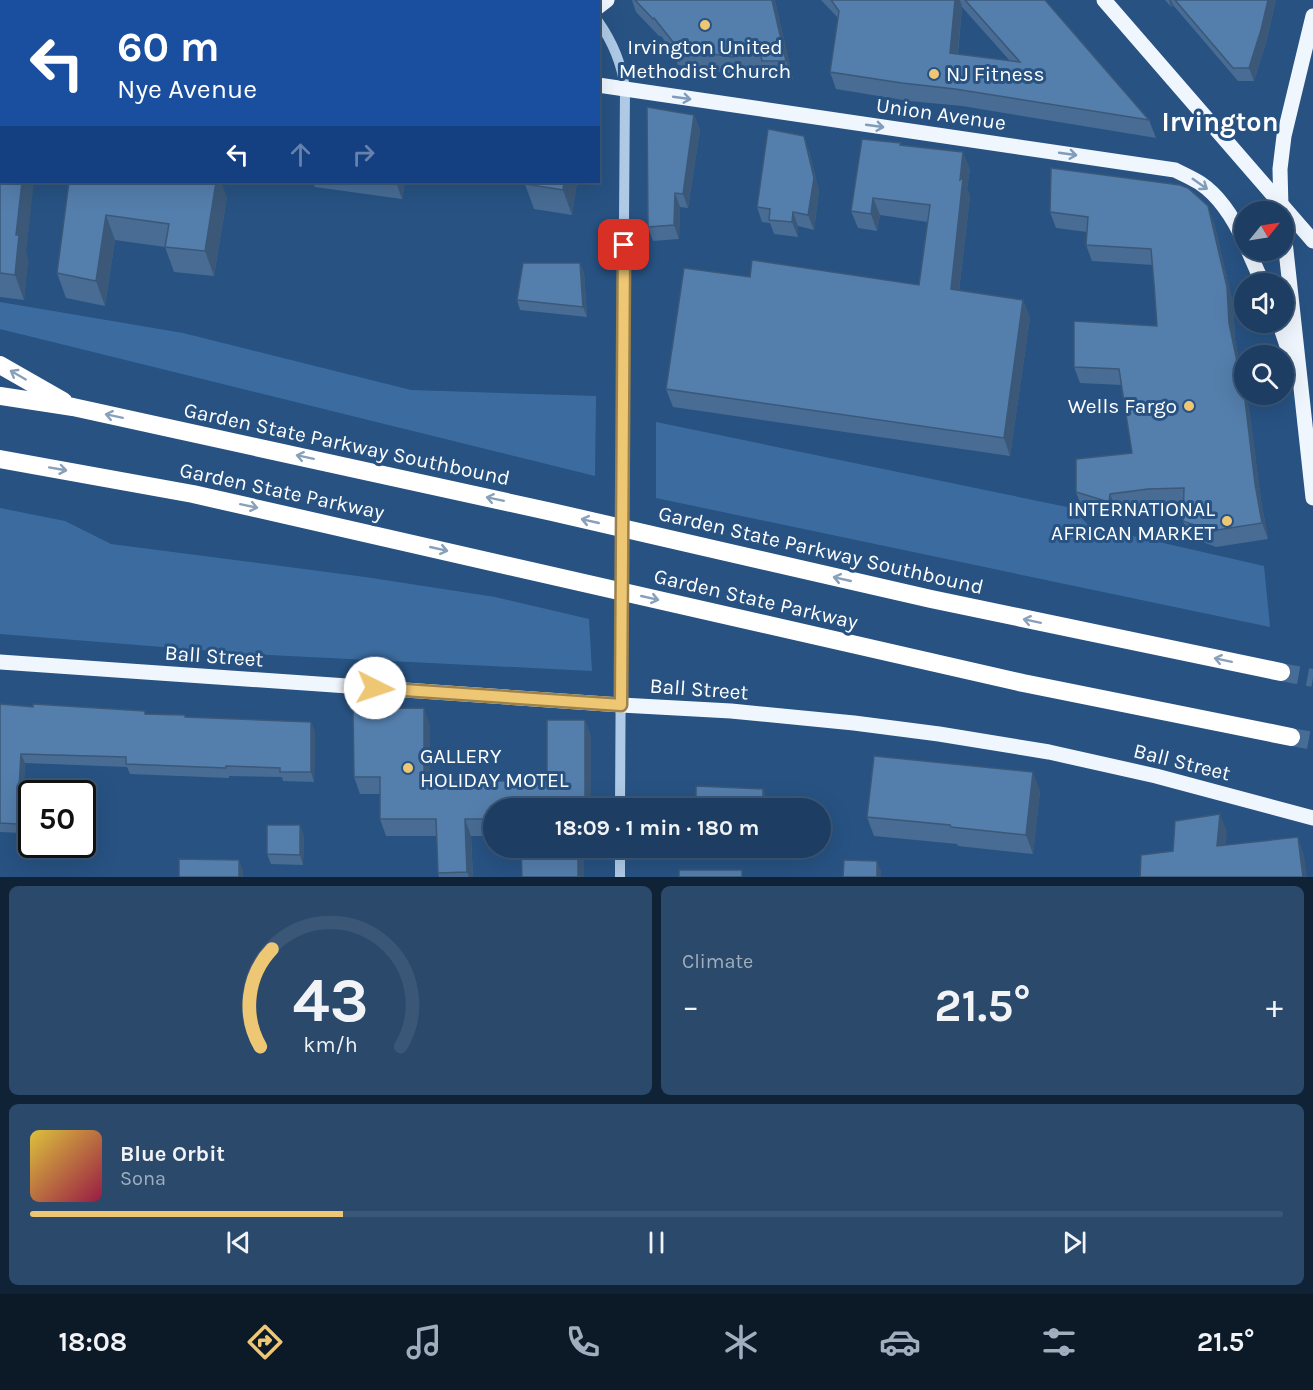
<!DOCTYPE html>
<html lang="en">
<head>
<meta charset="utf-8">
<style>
	:root { --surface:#1d3e62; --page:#2a496b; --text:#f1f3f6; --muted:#a0aebe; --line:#3b5777; --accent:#eec775 }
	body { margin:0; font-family:Karla,sans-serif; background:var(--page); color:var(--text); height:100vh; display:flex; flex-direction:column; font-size:22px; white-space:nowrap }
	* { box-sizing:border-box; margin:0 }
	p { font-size:20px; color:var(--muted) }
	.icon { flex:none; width:33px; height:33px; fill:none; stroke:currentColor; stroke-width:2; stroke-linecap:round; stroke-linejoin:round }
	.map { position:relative; height:877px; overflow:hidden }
	.sheet { display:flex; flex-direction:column; gap:9px; padding:9px; background:#102236; flex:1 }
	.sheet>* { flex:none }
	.hud { position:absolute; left:0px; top:0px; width:600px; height:183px; box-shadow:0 6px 24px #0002,0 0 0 2px var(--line); background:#1a4fa0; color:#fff; overflow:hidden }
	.needle { width:39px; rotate:60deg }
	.controls { position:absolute; left:1234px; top:201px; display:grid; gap:12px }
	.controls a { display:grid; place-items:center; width:60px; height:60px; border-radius:50%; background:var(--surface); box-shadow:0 6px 24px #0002,0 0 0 2px var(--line); font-size:30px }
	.speed { position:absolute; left:18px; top:780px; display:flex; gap:12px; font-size:30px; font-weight:700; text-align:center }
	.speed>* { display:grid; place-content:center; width:78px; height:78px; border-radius:50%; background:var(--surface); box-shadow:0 6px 24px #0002,0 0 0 2px var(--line); line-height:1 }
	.speed .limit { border:3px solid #111; border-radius:9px; background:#fff; color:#111 }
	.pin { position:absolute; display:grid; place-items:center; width:51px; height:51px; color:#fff; margin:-26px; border-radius:12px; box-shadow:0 3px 9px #0006 }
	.me { position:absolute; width:66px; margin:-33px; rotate:94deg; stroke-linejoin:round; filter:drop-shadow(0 0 4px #0008) }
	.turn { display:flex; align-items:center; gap:21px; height:126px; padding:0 18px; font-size:27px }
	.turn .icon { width:78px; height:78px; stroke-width:2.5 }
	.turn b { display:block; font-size:42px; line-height:51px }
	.lanes { display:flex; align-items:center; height:57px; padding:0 18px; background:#0003; justify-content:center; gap:30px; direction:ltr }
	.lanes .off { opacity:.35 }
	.big { font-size:45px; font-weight:700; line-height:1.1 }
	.sheet .tile { flex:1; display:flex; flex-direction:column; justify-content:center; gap:9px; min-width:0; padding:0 21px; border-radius:9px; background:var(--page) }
	.sheet .dial { align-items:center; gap:0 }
	.dial svg { height:156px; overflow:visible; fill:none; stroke:var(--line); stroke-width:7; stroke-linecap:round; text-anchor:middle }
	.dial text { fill:var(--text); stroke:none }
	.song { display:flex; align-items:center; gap:18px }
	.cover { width:72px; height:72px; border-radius:9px; background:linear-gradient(135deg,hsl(50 70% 55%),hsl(340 70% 35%)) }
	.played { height:6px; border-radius:3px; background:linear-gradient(90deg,var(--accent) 25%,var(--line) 25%) }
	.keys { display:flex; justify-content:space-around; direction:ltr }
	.heat { display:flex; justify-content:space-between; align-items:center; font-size:33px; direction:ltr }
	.sheet .tiles { flex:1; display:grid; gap:9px; grid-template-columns:1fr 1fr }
	.tile:last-child { grid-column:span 2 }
	.trip { position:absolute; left:483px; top:798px; width:348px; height:60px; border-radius:30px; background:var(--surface); box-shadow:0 6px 24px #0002,0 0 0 2px var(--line); font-weight:700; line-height:60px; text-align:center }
	.tabs { display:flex; height:96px; justify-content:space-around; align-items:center; background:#0c1927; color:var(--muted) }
	.tabs .icon { width:42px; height:42px }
	.tabs .active { color:var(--accent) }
	.tabs b { font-size:27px; color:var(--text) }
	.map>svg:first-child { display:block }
	.green { fill:#3c6c9f }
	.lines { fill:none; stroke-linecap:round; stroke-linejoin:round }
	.highway-tunnel { stroke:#476c95; stroke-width:18; stroke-dasharray:18 9; stroke-linecap:butt }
	.minor { stroke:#afcae6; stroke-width:10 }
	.major { stroke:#f0f6fd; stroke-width:15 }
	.highway { stroke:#fff; stroke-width:18 }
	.minor-bridge { stroke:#afcae6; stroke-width:10 }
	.wall { fill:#486c94; fill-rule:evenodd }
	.shaded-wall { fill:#3b5878 }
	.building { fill:#547eac; stroke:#3b5878; stroke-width:1.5 }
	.oneway { stroke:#819cb9 }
	.oneway2 { stroke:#88a0ba }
	.route-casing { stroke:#9b814c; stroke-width:15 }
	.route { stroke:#eec775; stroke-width:10 }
	.poi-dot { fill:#eec775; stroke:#275282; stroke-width:2 }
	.labels { text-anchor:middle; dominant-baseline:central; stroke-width:6; stroke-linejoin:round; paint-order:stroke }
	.poi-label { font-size:21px; fill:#fff; stroke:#275282; text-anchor:start }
	.street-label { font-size:21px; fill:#fff; stroke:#275282 }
	.district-label { font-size:27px; font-weight:bold; fill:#fff; stroke:#275282 }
</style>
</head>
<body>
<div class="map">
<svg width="1313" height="877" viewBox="0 0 1313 877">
	<rect width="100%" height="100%" fill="#275282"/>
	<g class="green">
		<polygon points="0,302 183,333 411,390 596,396 595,476 0,329"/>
		<polygon points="656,422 1072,508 1089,526 1264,566 1270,627 656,498"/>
		<polygon points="0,508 65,521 111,544 365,577 495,597 589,619 592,671 250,654 0,634"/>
	</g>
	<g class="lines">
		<g class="highway-tunnel">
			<polyline points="1281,672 1313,678"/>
			<polyline points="1291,737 1313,741"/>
		</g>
		<g class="minor">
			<polyline points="584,0 585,2"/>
			<path d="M598 21C612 41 622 64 625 89L622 480"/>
			<polyline points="620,808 621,639"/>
			<polyline points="620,877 620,848"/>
		</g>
		<g class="major">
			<polyline points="2,0 12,2"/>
			<polyline points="1104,0 1313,241"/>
			<polyline points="598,7 607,0"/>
			<path d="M598 85 1175 170C1183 174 1192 178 1200 183 1221 197 1235 221 1245 243"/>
			<polyline points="1281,208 1280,169 1284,136 1313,16"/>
			<polyline points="1284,232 1313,498"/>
			<polyline points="1248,250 1263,284"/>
			<polyline points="1279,322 1292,361"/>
			<polyline points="0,662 621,705 731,711 854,723 939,734 1049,752 1156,776 1313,818"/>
		</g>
		<g class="highway">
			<polyline points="0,365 63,401"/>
			<polyline points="0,396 73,407 552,512 931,599 1281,672"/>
			<polyline points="0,459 193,494 1023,683 1291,737"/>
		</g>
		<polyline class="minor-bridge" points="621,639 622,480"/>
	</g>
	<g class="wall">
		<polygon points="632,0 775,0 775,1 793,79 768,78 764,68 739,75 678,65 673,52 661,36 659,36 636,12"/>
		<path d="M821 0H1045L1149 120 1156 138 962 106 909 101 836 89 830 72 838 18ZM962 7 1010 61 958 54Z"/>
		<polygon points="1165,0 1276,0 1266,43 1254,81 1238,81 1173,5 1171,7"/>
		<polygon points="0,47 26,253 28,260 24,300 0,297"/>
		<polygon points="694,115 700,130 688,208 680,207 679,239 653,241 648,227"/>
		<polygon points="902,145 970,169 967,189 970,196 959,291 1023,300 1030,318 1010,456 673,407 666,389 750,277 919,285 927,222 880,215 877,231 858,228 851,211"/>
		<polygon points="809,150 819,192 814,230 798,226 798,237 774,234 770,223 762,222 757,207"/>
		<polygon points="69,182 227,197 214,276 174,272 165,247 115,240 105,306 66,298 57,273"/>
		<polygon points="313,182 405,182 402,199 315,187"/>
		<polygon points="577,182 572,215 534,209 525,184"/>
		<polygon points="1050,212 1214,223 1233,303 1235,339 1245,394 1246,394 1250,416 1261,500 1268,539 1216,547 1189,537 1183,521 1184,504 1154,506 1116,510 1114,518 1082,508 1076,492 1132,453 1121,385 1080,383 1074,367 1157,326 1153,265 1092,261 1086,245 1087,232 1056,228"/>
		<polygon points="580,263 584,273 587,317 520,310 517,300"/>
		<polygon points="0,704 185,717 311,722 315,732 314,782 283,781 282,777 229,776 229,778 130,774 127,767 25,763 21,833 0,832"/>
		<polygon points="585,720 591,737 591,808 494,808 494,836 471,836 473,877 439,877 438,873 437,836 386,836 380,819 380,794 360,794 354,777 430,725 430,781 547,781"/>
		<polygon points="1040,791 1033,854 958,846 957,844 874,836 867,817"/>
		<polygon points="304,835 303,865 271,864 267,854"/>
	</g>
	<g class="shaded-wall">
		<polygon points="449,0 474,0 472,2 447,2"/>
		<polygon points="772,0 775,0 775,1 793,79 786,61"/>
		<polygon points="955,0 960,0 962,7 956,70 950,53"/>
		<polygon points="1169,0 1171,0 1173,5 1171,7"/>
		<polygon points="1268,0 1276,0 1266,43 1254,81 1249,68"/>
		<polygon points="694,115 700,130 688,208 683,194"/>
		<polygon points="804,136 809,150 819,192 814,230 808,215"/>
		<polygon points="963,152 970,169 967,189 970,196 957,307 951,289"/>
		<polygon points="22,182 34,182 26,253 28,260 24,300 15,275 16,235"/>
		<polygon points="216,182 221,182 227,197 214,276 205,251"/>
		<polygon points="396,182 405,182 402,199"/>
		<polygon points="564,182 577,182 572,215 563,190"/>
		<polygon points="675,193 680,207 679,239 674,225"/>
		<polygon points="873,198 880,215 877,231 871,214"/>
		<polygon points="1208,206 1214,223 1233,303 1235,339 1245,389 1245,394 1246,394 1250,416 1261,500 1268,539 1262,523 1229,323"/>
		<polygon points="793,212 798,226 798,237 792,222"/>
		<polygon points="106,215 115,240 105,306 96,281"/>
		<polygon points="580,263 584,273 587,317 583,307"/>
		<polygon points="1023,300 1030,318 1010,456 1004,438"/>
		<polygon points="1110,494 1116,510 1114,518 1109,502"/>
		<polygon points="424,708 430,725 430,798 424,781"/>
		<polygon points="585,720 591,737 591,808 585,808"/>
		<polygon points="311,722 315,732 314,782 311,772"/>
		<polygon points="21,754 25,763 21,833 17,824"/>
		<polygon points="1033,772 1040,791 1033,854 1026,835"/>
		<polygon points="763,789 769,803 769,808 763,808"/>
		<polygon points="1220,814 1227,831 1224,864 1217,846"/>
		<polygon points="465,819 471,836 473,877 469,877 467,872"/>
		<polygon points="300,825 304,835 303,865 300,855"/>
		<polygon points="1298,837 1304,855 1307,877 1303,877"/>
		<rect x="578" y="848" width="6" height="29"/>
		<polygon points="239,860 243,870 243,877 239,877"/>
		<polygon points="877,861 881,871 881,877 877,877"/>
	</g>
	<g class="building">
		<polygon points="425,0 449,0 447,2 426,2"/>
		<polygon points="635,0 772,0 786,61 762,61 760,50 733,57 672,48 673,42 654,18 653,19"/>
		<polygon points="831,0 955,0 950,53 1020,62 965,0 1045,0 1149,120 955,89 902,83 830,72 839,11"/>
		<polygon points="1175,0 1268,0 1261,30 1249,68 1233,68"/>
		<polygon points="0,47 2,47 2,182 22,182 16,235 19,235 15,275 0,273"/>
		<polygon points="647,107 694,115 683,194 675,193 674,225 648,227"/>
		<polygon points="768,129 804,136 814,178 808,215 793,212 792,222 769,220 770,209 757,207"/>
		<polygon points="862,139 901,143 900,145 963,152 960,180 963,178 951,289 1023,300 1004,438 666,389 684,268 750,277 752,260 919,285 930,205 873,198 871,214 851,211"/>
		<polygon points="1051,168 1180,185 1188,188 1208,206 1227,287 1229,323 1245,400 1255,484 1262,523 1211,531 1183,521 1184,488 1148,489 1110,494 1109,502 1076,492 1076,459 1132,453 1119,369 1074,367 1074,321 1157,326 1154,284 1151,249 1086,245 1088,217 1050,212"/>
		<polygon points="69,182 216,182 205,251 165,247 169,224 106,215 96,281 57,273"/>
		<polygon points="526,182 564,182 563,190 525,184"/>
		<polygon points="523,263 580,263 583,307 517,300"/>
		<polygon points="0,704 33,707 33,704 145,711 145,714 185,715 185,717 311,722 311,772 280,772 280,768 226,766 226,768 126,764 126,757 21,754 17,824 0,823"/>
		<polygon points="424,708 424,781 547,781 547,720 585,720 585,808 494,808 494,819 465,819 467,872 438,873 436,819 380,819 380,777 354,777 353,709"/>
		<polygon points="874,756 1033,772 1026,835 951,827 950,825 867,817"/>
		<polygon points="696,786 763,789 763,808 696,808"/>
		<polygon points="1220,814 1217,846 1298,837 1303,877 1140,877 1141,855 1173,851 1175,821"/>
		<polygon points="267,825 300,825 300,855 267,854"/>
		<polygon points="521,848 578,848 578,877 522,877"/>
		<polygon points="179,859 239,860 239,877 179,877"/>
		<polygon points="844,860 877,861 877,877 843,877"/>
		<rect x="679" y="870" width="63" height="7"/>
	</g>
	<defs><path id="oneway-shaft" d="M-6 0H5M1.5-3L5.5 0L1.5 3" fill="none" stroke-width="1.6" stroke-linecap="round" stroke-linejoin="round" transform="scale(1.5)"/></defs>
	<g class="oneway">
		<use href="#oneway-shaft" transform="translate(682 98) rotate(8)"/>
		<use href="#oneway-shaft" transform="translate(875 126) rotate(8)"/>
		<use href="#oneway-shaft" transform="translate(1068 154) rotate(8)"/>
		<use href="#oneway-shaft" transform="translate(1200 184) rotate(35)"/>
	</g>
	<g class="oneway2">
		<use href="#oneway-shaft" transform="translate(18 375) rotate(-150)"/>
		<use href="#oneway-shaft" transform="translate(114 416) rotate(-168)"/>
		<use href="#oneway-shaft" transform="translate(305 457) rotate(-168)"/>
		<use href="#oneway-shaft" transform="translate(58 469) rotate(10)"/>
		<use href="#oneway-shaft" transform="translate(495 499) rotate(-168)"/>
		<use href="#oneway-shaft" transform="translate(249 506) rotate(12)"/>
		<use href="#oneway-shaft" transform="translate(590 521) rotate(-167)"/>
		<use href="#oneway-shaft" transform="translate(439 549) rotate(13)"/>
		<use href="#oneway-shaft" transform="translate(842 579) rotate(-167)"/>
		<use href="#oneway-shaft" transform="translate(650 598) rotate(13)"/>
		<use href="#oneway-shaft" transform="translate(1032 621) rotate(-168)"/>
		<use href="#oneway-shaft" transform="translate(1223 660) rotate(-168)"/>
	</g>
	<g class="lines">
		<g class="route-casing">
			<polyline id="route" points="375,688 621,705 624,245"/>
		</g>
		<use href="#route" class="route"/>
	</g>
	<g class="poi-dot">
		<circle cx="705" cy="25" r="6"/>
		<circle cx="934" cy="74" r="6"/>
		<circle cx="1189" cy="406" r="6"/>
		<circle cx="1227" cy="521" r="6"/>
		<circle cx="408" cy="768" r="6"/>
	</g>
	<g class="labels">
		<g class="poi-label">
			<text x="705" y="47" text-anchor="middle">Irvington United<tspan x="705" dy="24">Methodist Church</tspan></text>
			<text x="946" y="74">NJ Fitness</text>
			<text x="1177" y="406" text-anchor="end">Wells Fargo</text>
			<text x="1215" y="509" text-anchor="end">INTERNATIONAL<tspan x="1215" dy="24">AFRICAN MARKET</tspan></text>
			<text x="420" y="756">GALLERY<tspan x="420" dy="24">HOLIDAY MOTEL</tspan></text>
		</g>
		<g class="street-label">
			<text transform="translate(941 114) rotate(8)">Union Avenue</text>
			<text transform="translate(347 444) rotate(12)">Garden State Parkway Southbound</text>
			<text transform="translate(282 491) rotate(12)">Garden State Parkway</text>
			<text transform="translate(821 550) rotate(13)">Garden State Parkway Southbound</text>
			<text transform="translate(756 599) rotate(13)">Garden State Parkway</text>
			<text transform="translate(214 656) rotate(4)">Ball Street</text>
			<text transform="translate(699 689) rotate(4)">Ball Street</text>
			<text transform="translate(1182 762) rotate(14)">Ball Street</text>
		</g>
		<g class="district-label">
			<text x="1220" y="122">Irvington</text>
		</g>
	</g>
</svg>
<div class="controls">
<a><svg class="needle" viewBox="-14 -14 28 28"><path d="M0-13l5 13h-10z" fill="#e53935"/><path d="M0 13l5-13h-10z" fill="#a0aebe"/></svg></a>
<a><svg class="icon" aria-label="sound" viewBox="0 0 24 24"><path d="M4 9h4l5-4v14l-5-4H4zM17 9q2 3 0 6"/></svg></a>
<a><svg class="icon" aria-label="search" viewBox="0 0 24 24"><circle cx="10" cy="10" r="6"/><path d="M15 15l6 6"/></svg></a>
</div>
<div class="speed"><div class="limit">50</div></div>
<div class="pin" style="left:624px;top:245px;background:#d93025"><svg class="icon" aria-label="arrive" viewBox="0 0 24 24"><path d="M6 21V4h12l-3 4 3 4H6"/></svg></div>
<svg class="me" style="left:375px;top:688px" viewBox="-20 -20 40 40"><circle r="19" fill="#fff"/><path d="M0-13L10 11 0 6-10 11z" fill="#eec775"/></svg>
<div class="trip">18:09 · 1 min · 180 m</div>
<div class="hud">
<div class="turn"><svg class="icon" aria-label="left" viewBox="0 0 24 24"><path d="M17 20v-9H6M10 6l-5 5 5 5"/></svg><div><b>60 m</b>Nye Avenue</div></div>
<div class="lanes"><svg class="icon" aria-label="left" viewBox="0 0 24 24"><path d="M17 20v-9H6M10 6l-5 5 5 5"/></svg><svg class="icon off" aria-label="ahead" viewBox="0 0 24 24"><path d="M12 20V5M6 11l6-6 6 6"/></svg><svg class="icon off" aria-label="right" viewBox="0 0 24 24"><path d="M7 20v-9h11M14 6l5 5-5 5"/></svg></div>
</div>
</div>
<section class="sheet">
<div class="tiles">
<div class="tile dial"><svg viewBox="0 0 100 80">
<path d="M14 69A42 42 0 1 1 86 69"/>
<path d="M14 69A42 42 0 0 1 20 19" stroke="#eec775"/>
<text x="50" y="56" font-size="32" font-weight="700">43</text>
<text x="50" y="72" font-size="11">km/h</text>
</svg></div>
<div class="tile"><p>Climate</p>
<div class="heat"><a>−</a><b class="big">21.5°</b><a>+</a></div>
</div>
<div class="tile">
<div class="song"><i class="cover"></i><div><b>Blue Orbit</b><p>Sona</p></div></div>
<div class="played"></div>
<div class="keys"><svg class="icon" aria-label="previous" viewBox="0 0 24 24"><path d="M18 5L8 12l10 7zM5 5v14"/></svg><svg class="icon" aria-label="pause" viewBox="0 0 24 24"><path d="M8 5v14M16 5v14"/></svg><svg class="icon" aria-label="next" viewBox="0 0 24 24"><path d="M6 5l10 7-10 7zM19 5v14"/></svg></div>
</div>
</div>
</section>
<nav class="tabs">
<b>18:08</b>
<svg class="icon active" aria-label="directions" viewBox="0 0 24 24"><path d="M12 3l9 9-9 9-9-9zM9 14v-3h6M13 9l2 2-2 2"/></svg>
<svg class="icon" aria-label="music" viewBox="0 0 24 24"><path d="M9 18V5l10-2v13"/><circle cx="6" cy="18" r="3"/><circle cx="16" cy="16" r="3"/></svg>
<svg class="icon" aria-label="phone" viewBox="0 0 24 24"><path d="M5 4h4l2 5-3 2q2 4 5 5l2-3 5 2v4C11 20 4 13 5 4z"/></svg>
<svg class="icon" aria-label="climate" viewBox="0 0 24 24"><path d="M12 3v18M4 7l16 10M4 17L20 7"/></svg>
<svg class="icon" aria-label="car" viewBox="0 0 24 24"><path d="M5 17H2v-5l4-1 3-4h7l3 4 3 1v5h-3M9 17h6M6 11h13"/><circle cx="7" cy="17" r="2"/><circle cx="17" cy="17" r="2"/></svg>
<svg class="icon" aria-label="filters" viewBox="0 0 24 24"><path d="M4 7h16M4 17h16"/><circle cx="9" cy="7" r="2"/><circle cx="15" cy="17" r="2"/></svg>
<b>21.5°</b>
</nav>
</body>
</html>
